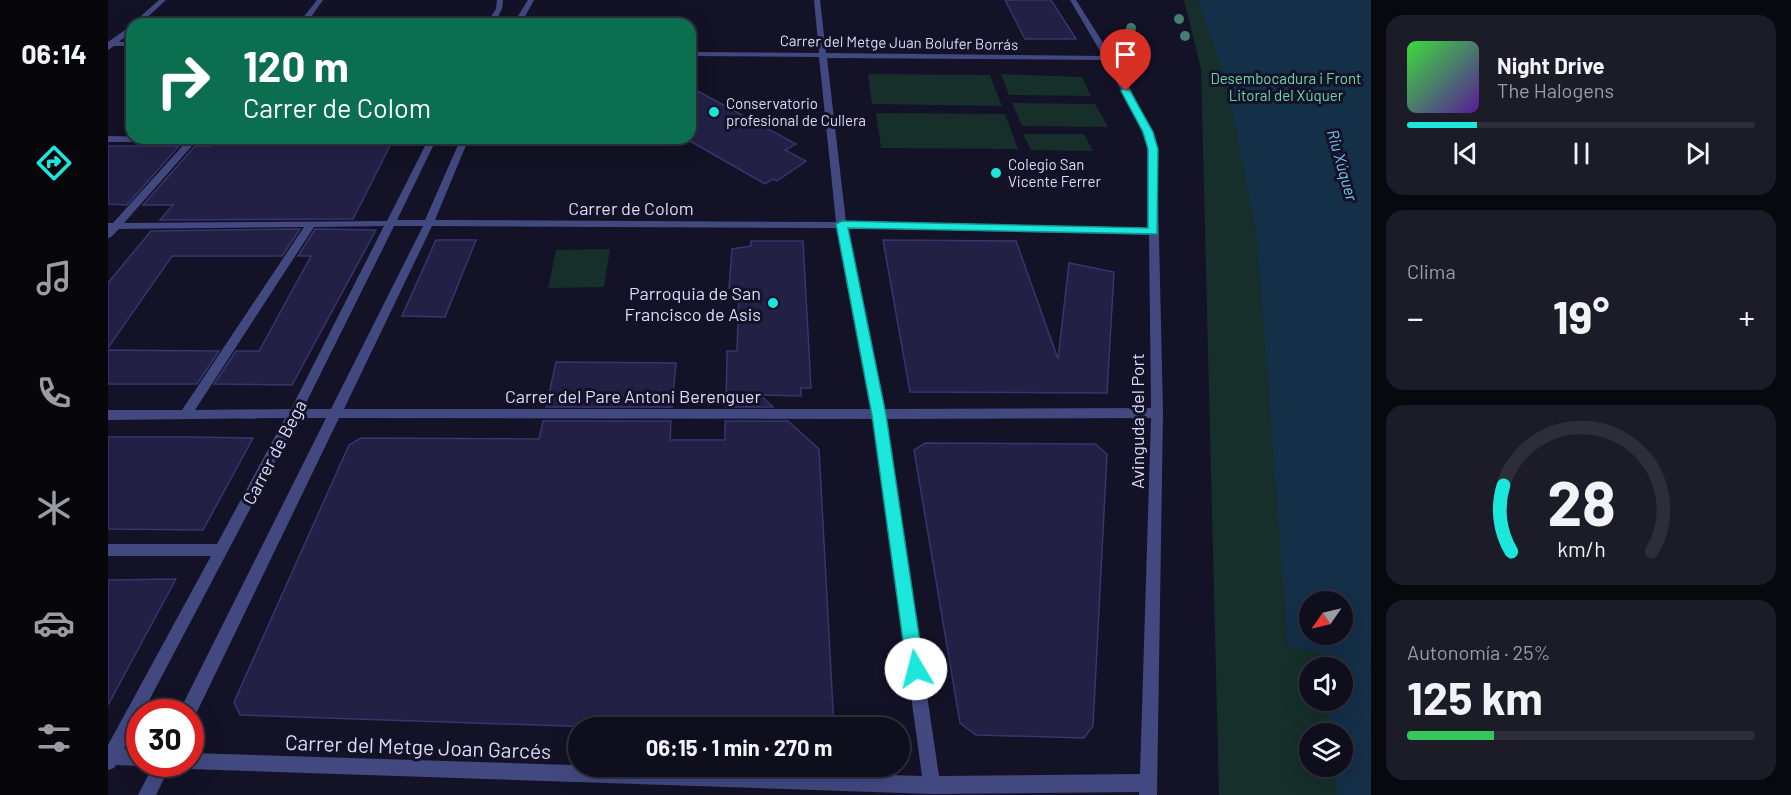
<!DOCTYPE html>
<html lang="es">
<head>
<meta charset="utf-8">
<style>
	:root { --surface:#0e0e1c; --page:#1c1c29; --text:#f1f3f6; --muted:#9b9ca3; --line:#2e2e3b; --accent:#1be7dd }
	body { margin:0; font-family:Barlow,sans-serif; background:var(--page); color:var(--text); height:100vh; display:flex; flex-direction:column; font-size:22px; white-space:nowrap }
	* { box-sizing:border-box; margin:0 }
	p { font-size:20px; color:var(--muted) }
	.icon { flex:none; width:33px; height:33px; fill:none; stroke:currentColor; stroke-width:2; stroke-linecap:round; stroke-linejoin:round }
	.map { position:relative; flex:1; overflow:hidden }
	.details { display:flex; flex-direction:column; gap:15px; padding:15px; background:#08080f; width:420px }
	.details>* { flex:none }
	.top-card { position:absolute; left:18px; top:18px; width:570px; height:126px; border-radius:18px; box-shadow:0 6px 24px #0002,0 0 0 2px var(--line); background:#0b6e4f; color:#fff; overflow:hidden }
	.needle { width:39px; rotate:236deg }
	.tools { position:absolute; left:1191px; top:591px; display:grid; gap:12px }
	.tools a { display:grid; place-items:center; width:54px; height:54px; border-radius:50%; background:var(--surface); box-shadow:0 6px 24px #0002,0 0 0 2px var(--line); font-size:30px }
	.speed { position:absolute; left:18px; top:699px; display:flex; gap:12px; font-size:30px; font-weight:700; text-align:center }
	.speed>* { display:grid; place-content:center; width:78px; height:78px; border-radius:50%; background:var(--surface); box-shadow:0 6px 24px #0002,0 0 0 2px var(--line); line-height:1 }
	.speed .limit { border:9px solid #d22; background:#fff; color:#111 }
	.pin { position:absolute; display:grid; place-items:center; width:51px; height:51px; color:#fff; margin:-62px -26px; border-radius:50% 50% 50% 0; rotate:-45deg; box-shadow:0 0 6px #0007 }
	.pin .icon { rotate:45deg }
	.me { position:absolute; width:66px; margin:-33px; rotate:352deg; stroke-linejoin:round; filter:drop-shadow(0 0 4px #0008) }
	.turn { display:flex; align-items:center; gap:21px; height:126px; padding:0 18px; font-size:27px }
	.turn .icon { width:78px; height:78px; stroke-width:2.5 }
	.turn b { display:block; font-size:42px; line-height:51px }
	.big { font-size:45px; font-weight:700; line-height:1.1 }
	.details .tile { flex:1; display:flex; flex-direction:column; justify-content:center; gap:9px; min-width:0; padding:0 21px; border-radius:18px; background:var(--page) }
	.details .dial { align-items:center; gap:0 }
	.dial svg { height:156px; overflow:visible; fill:none; stroke:var(--line); stroke-width:7; stroke-linecap:round; text-anchor:middle }
	.dial text { fill:var(--text); stroke:none }
	.song { display:flex; align-items:center; gap:18px }
	.cover { width:72px; height:72px; border-radius:9px; background:linear-gradient(135deg,hsl(120 70% 55%),hsl(270 70% 35%)) }
	.played { height:6px; border-radius:3px; background:linear-gradient(90deg,var(--accent) 20%,var(--line) 20%) }
	.keys { display:flex; justify-content:space-around; direction:ltr }
	.heat { display:flex; justify-content:space-between; align-items:center; font-size:33px; direction:ltr }
	.charge { height:9px; border-radius:4px; background:linear-gradient(90deg,#34c759 25%,var(--line) 0) }
	.trip { position:absolute; left:460px; top:717px; width:342px; height:60px; border-radius:30px; background:var(--surface); box-shadow:0 6px 24px #0002,0 0 0 2px var(--line); font-weight:700; line-height:60px; text-align:center }
	main { display:flex; flex:1; min-height:0 }
	.dock { display:flex; flex-direction:column; width:108px; justify-content:space-around; align-items:center; background:#06060b; color:var(--muted) }
	.dock .icon { width:42px; height:42px }
	.dock .active { color:var(--accent) }
	.dock b { font-size:27px; color:var(--text) }
	.map>svg:first-child { display:block }
	.green { fill:#162f2a; fill-rule:evenodd }
	.water { fill:#142f48; fill-rule:evenodd }
	.building { fill:#222045; stroke:#37356e; stroke-width:1.5 }
	.lines { fill:none; stroke-linecap:round; stroke-linejoin:round }
	.street { fill:#424980; fill-rule:evenodd }
	.tree { fill:#457d6f }
	.route { fill:#1be7dd; stroke:#129690; stroke-width:1.5 }
	.poi-dot { fill:#1be7dd; stroke:#131226; stroke-width:2 }
	.labels { text-anchor:middle; dominant-baseline:central; stroke-width:6; stroke-linejoin:round; paint-order:stroke }
	.far-street-label { font-size:15px; fill:#dbdcfb; stroke:#131226 }
	.far-park-label { font-size:15px; fill:#6ed4ab; stroke:#131226 }
	.far-poi-label { font-size:15px; fill:#dbdcfb; stroke:#131226; text-anchor:start }
	.far-water-label { font-size:16px; font-style:italic; fill:#74c9f0; stroke:#131226 }
	.street-label { font-size:18px; fill:#dbdcfb; stroke:#131226 }
	.poi-label { font-size:18px; fill:#dbdcfb; stroke:#131226; text-anchor:end }
	.near-street-label { font-size:21px; fill:#dbdcfb; stroke:#131226 }
</style>
</head>
<body>
<main>
<nav class="dock">
<b>06:14</b>
<svg class="icon active" aria-label="directions" viewBox="0 0 24 24"><path d="M12 3l9 9-9 9-9-9zM9 14v-3h6M13 9l2 2-2 2"/></svg>
<svg class="icon" aria-label="music" viewBox="0 0 24 24"><path d="M9 18V5l10-2v13"/><circle cx="6" cy="18" r="3"/><circle cx="16" cy="16" r="3"/></svg>
<svg class="icon" aria-label="phone" viewBox="0 0 24 24"><path d="M5 4h4l2 5-3 2q2 4 5 5l2-3 5 2v4C11 20 4 13 5 4z"/></svg>
<svg class="icon" aria-label="climate" viewBox="0 0 24 24"><path d="M12 3v18M4 7l16 10M4 17L20 7"/></svg>
<svg class="icon" aria-label="car" viewBox="0 0 24 24"><path d="M5 17H2v-5l4-1 3-4h7l3 4 3 1v5h-3M9 17h6M6 11h13"/><circle cx="7" cy="17" r="2"/><circle cx="17" cy="17" r="2"/></svg>
<svg class="icon" aria-label="filters" viewBox="0 0 24 24"><path d="M4 7h16M4 17h16"/><circle cx="9" cy="7" r="2"/><circle cx="15" cy="17" r="2"/></svg>
</nav>
<div class="map">
<svg width="1263" height="795" viewBox="0 0 1263 795">
	<rect width="100%" height="100%" fill="#131226"/>
	<g class="green">
		<path d="M1076 0H1263V795H1111L1093 69ZM1202 602H1234V634H1202ZM1202 668H1234V700H1202ZM1202 734H1234V766H1202Z"/>
		<polygon points="760,74 882,75 894,106 764,104"/>
		<polygon points="893,74 974,77 983,96 901,95"/>
		<polygon points="904,103 987,104 1000,127 914,126"/>
		<polygon points="768,113 897,114 910,149 773,148"/>
		<polygon points="915,134 976,134 985,151 923,150"/>
		<polygon points="502,249 496,287 440,288 448,250"/>
	</g>
	<path class="water" d="M1090 0H1263V795H1229L1226 767 1234 766V734L1223 733 1220 701 1234 700V668L1216 667 1215 653 1180 646 1149 237 1118 80ZM1202 602H1234V634H1202Z"/>
	<g class="building">
		<polygon points="897,0 943,0 968,39 917,39"/>
		<polygon points="582,87 688,144 677,150 698,161 669,181 665,179 657,184 582,141"/>
		<polygon points="109,138 286,138 245,219 52,220 65,205 35,205 87,146 103,146"/>
		<polygon points="0,146 71,146 19,205 0,204"/>
		<polygon points="192,229 174,256 64,256 0,348 0,283 43,231"/>
		<polygon points="207,229 268,230 184,385 106,384 128,351 151,351 203,256 190,256"/>
		<polygon points="328,240 368,240 337,317 294,316"/>
		<polygon points="775,240 908,241 950,359 961,263 1006,272 999,393 802,392"/>
		<polygon points="643,241 695,241 703,388 693,388 693,396 652,395 665,407 618,407 619,351 629,351 631,288 621,288 624,249 643,246"/>
		<polygon points="0,350 111,351 89,384 0,384"/>
		<polygon points="448,362 568,363 564,407 438,407"/>
		<polygon points="435,421 563,421 562,440 617,440 617,421 680,421 711,449 726,728 515,728 132,715 126,702 241,445 253,438 431,439"/>
		<polygon points="0,437 82,437 145,438 95,530 0,529"/>
		<polygon points="817,443 987,444 999,454 985,726 976,738 868,735 852,723 806,450"/>
		<polygon points="68,579 0,705 0,580"/>
	</g>
	<g class="lines">
		<g class="street">
			<polygon points="51,0 58,0 32,24 24,24"/>
			<polygon points="209,0 215,0 198,24 190,24"/>
			<polygon points="389,0 395,0 394,9 386,24 378,24 388,9"/>
			<polygon points="420,0 426,0 413,24 405,24"/>
			<path d="M706 0H712L718 53 995 56 962 0H968C998 48 1031 95 1049 149L1055 413 1049 795H1031V792L824 794 82 769 76 767 75 764H82V753L814 776 765 419 231 418 86 718 82 719V712H72L74 706 218 418H190L35 712H32V719L16 749 32 750V764H38L32 766 8 765 6 768 0 770V745L103 556H0V544H109L177 418 0 420V410H74L196 227 11 229 3 237 0 238V223H5L78 142H0V136L91 138 16 223 279 221 321 138H329L289 220H317L353 138H361L327 220 728 222 711 57 582 56V52L711 53ZM719 58 997 60 1027 116 1041 149V229L738 222ZM276 226 183 409 87 410 206 227ZM286 226H315L223 409H195ZM324 226 729 228 764 409H236ZM739 228 1041 235 1043 408 776 409ZM1043 418 1032 774 831 776 778 419Z"/>
			<polygon points="24,25 24,31 11,42 24,42 24,46 6,46 0,50 0,42"/>
			<polygon points="46,764 63,764 48,795 30,795"/>
		</g>
	</g>
	<g class="tree">
		<circle cx="1071" cy="19" r="5"/>
		<circle cx="1023" cy="28" r="5"/>
		<circle cx="1077" cy="36" r="5"/>
		<circle cx="1022" cy="55" r="5"/>
	</g>
	<polygon class="route" points="1015,89 1022,91 1045,132 1050,149 1049,234 740,228 778,415 816,669 814,675 808,678 801,675 799,669 764,415 728,224 734,221 1040,228 1040,149 1035,132 1013,91"/>
	<g class="poi-dot">
		<circle cx="606" cy="112" r="6"/>
		<circle cx="888" cy="173" r="6"/>
		<circle cx="665" cy="303" r="6"/>
	</g>
	<g class="labels">
		<g class="far-street-label">
			<text transform="translate(791 42) rotate(1)">Carrer del Metge Juan Bolufer Borrás</text>
		</g>
		<g class="far-park-label">
			<text x="1178" y="78">Desembocadura i Front<tspan x="1178" dy="17">Litoral del Xúquer</tspan></text>
		</g>
		<g class="far-poi-label">
			<text x="618" y="103">Conservatorio<tspan x="618" dy="17">profesional de Cullera</tspan></text>
			<text x="900" y="164">Colegio San<tspan x="900" dy="17">Vicente Ferrer</tspan></text>
		</g>
		<g class="far-water-label">
			<text transform="translate(1235 165) rotate(74)">Riu Xúquer</text>
		</g>
		<g class="street-label">
			<text x="523" y="208">Carrer de Colom</text>
			<text x="525" y="396">Carrer del Pare Antoni Berenguer</text>
			<text transform="translate(1029 421) rotate(-90)">Avinguda del Port</text>
			<text transform="translate(166 452) rotate(-62)">Carrer de Bega</text>
		</g>
		<g class="poi-label">
			<text x="653" y="293">Parroquia de San<tspan x="653" dy="21">Francisco de Asis</tspan></text>
		</g>
		<g class="near-street-label">
			<text transform="translate(310 746) rotate(2)">Carrer del Metge Joan Garcés</text>
		</g>
	</g>
</svg>
<div class="tools">
<a><svg class="needle" viewBox="-14 -14 28 28"><path d="M0-13l5 13h-10z" fill="#e53935"/><path d="M0 13l5-13h-10z" fill="#9b9ca3"/></svg></a>
<a><svg class="icon" aria-label="sound" viewBox="0 0 24 24"><path d="M4 9h4l5-4v14l-5-4H4zM17 9q2 3 0 6"/></svg></a>
<a><svg class="icon" aria-label="layers" viewBox="0 0 24 24"><path d="M12 4l9 5-9 5-9-5zM3 14l9 5 9-5"/></svg></a>
</div>
<div class="speed"><div class="limit">30</div></div>
<div class="pin" style="left:1018px;top:91px;background:#d93025"><svg class="icon" aria-label="arrive" viewBox="0 0 24 24"><path d="M6 21V4h12l-3 4 3 4H6"/></svg></div>
<svg class="me" style="left:808px;top:669px" viewBox="-20 -20 40 40"><circle r="19" fill="#fff"/><path d="M0-13L10 11 0 6-10 11z" fill="#1be7dd"/></svg>
<div class="trip">06:15 · 1 min · 270 m</div>
<div class="top-card">
<div class="turn"><svg class="icon" aria-label="right" viewBox="0 0 24 24"><path d="M7 20v-9h11M14 6l5 5-5 5"/></svg><div><b>120 m</b>Carrer de Colom</div></div>
</div>
</div>
<section class="details">
<div class="tile">
<div class="song"><i class="cover"></i><div><b>Night Drive</b><p>The Halogens</p></div></div>
<div class="played"></div>
<div class="keys"><svg class="icon" aria-label="previous" viewBox="0 0 24 24"><path d="M18 5L8 12l10 7zM5 5v14"/></svg><svg class="icon" aria-label="pause" viewBox="0 0 24 24"><path d="M8 5v14M16 5v14"/></svg><svg class="icon" aria-label="next" viewBox="0 0 24 24"><path d="M6 5l10 7-10 7zM19 5v14"/></svg></div>
</div>
<div class="tile"><p>Clima</p>
<div class="heat"><a>−</a><b class="big">19°</b><a>+</a></div>
</div>
<div class="tile dial"><svg viewBox="0 0 100 80">
<path d="M14 69A42 42 0 1 1 86 69"/>
<path d="M14 69A42 42 0 0 1 10 35" stroke="#1be7dd"/>
<text x="50" y="56" font-size="32" font-weight="700">28</text>
<text x="50" y="72" font-size="11">km/h</text>
</svg></div>
<div class="tile"><p>Autonomía · 25%</p><b class="big">125 km</b><div class="charge"></div></div>
</section>
</main>
</body>
</html>
